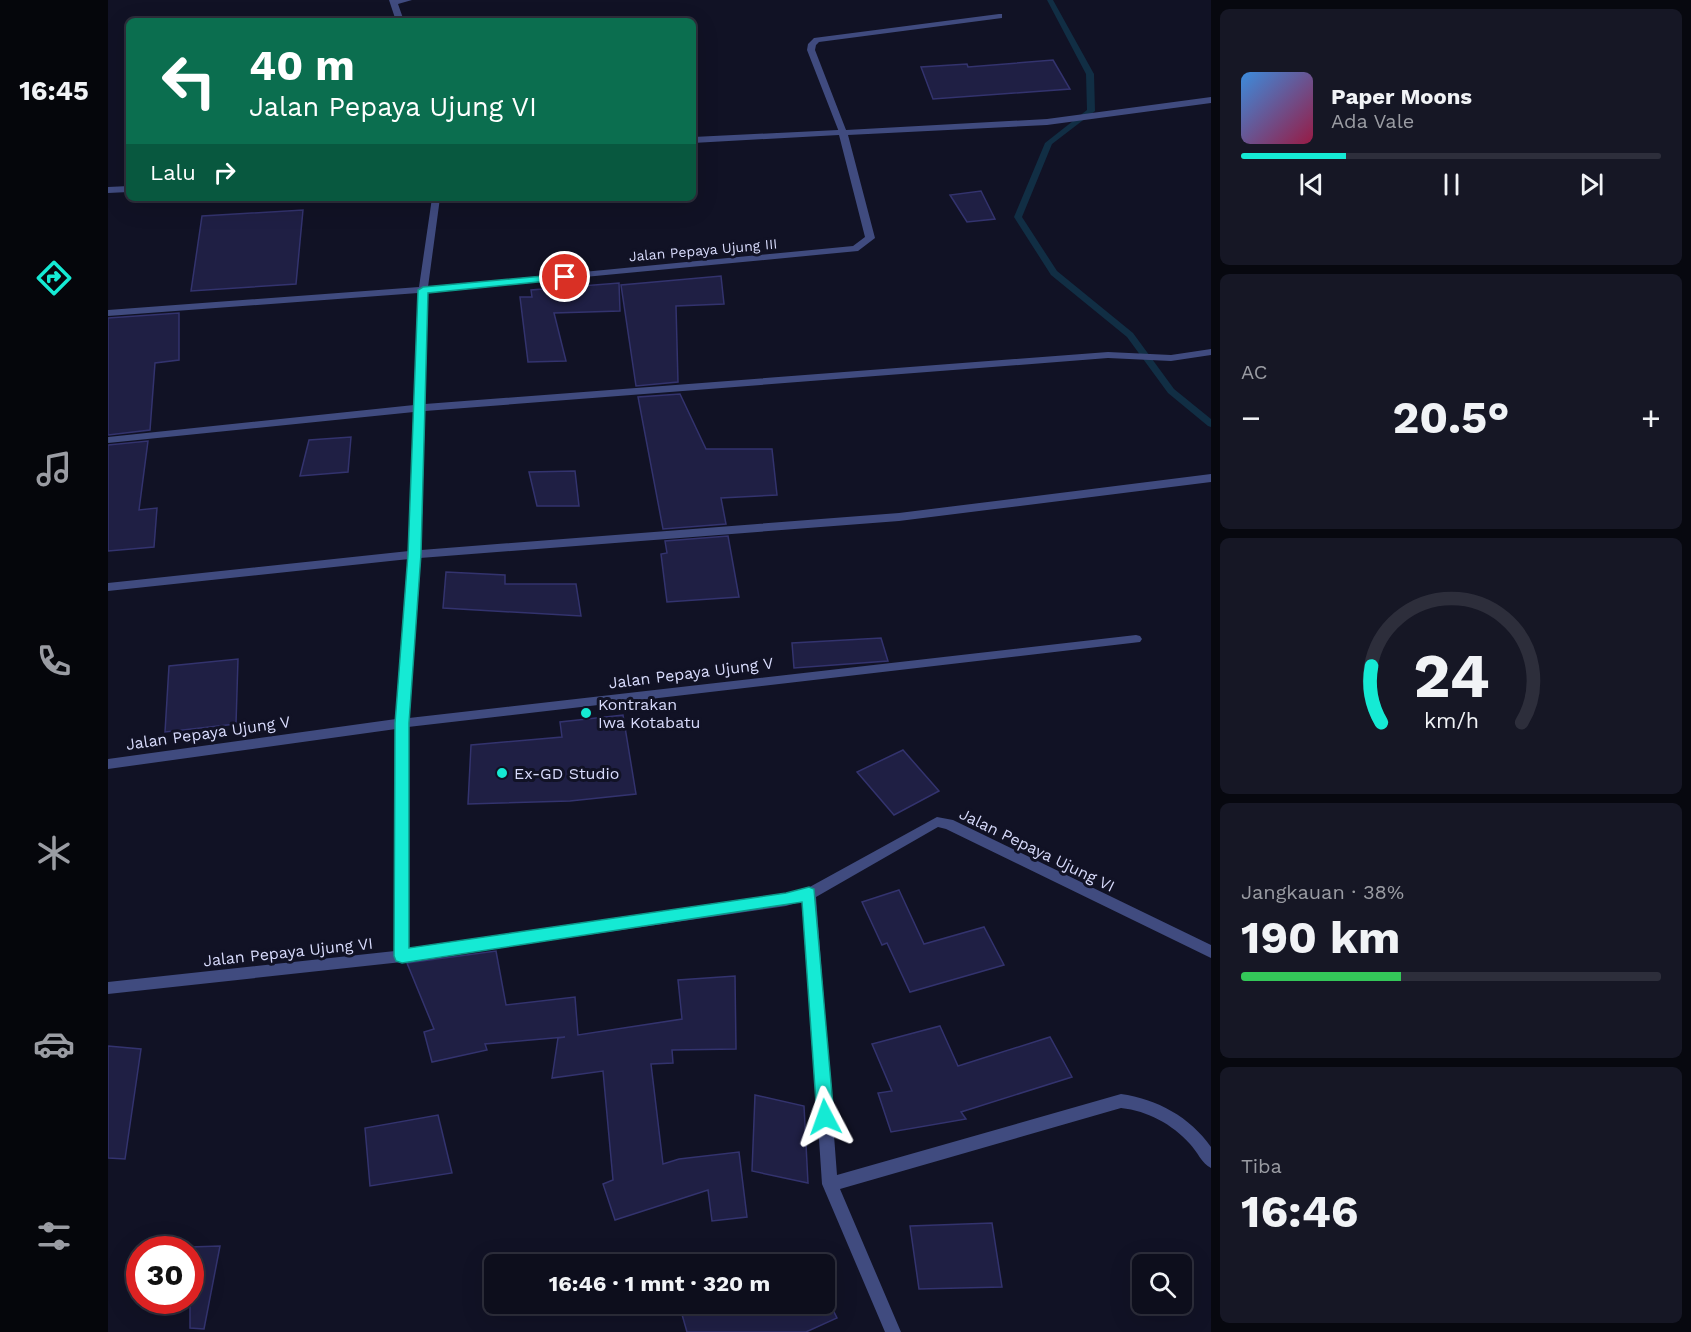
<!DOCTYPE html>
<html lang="id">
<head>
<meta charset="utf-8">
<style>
	:root { --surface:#0d0e1c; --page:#161725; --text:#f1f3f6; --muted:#9a9ca3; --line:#2d2e3b; --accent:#15ead4 }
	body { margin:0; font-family:"Work Sans",sans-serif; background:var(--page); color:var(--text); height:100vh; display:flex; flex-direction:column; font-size:22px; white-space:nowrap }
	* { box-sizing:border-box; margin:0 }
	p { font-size:20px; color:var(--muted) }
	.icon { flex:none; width:33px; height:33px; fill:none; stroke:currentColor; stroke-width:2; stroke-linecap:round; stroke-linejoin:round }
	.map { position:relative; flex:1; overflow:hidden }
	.sheet { display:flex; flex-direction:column; gap:9px; padding:9px; background:#07080f; width:480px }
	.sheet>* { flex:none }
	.guide { position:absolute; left:18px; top:18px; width:570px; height:183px; border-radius:9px; box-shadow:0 6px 24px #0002,0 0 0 2px var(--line); background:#0b6e4f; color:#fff; overflow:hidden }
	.buttons { position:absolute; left:1024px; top:1254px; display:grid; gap:12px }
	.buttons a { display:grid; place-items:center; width:60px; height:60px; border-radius:9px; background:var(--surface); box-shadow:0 6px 24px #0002,0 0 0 2px var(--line); font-size:30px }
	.speed { position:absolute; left:18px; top:1236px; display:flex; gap:12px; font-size:30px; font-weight:700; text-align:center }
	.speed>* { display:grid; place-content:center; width:78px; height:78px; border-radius:50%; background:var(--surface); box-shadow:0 6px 24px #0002,0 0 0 2px var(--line); line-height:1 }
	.speed .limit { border:9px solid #d22; background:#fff; color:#111 }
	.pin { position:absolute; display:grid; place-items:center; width:51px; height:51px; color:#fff; margin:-26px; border:3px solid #fff; border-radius:50%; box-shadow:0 2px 6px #0007 }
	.me { position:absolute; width:66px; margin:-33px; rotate:356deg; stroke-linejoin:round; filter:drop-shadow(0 0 4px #0008) }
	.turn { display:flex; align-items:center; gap:21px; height:126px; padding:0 24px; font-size:27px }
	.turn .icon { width:78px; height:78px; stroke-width:2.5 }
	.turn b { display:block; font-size:42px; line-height:51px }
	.then { display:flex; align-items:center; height:57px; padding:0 24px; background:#0003; gap:12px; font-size:22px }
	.big { font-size:45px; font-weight:700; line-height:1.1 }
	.sheet .card { flex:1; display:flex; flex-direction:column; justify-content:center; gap:9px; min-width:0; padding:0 21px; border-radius:9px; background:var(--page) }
	.sheet .dial { align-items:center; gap:0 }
	.dial svg { height:156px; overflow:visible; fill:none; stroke:var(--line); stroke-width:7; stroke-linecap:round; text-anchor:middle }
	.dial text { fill:var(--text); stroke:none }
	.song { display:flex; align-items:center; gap:18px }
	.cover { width:72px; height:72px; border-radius:9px; background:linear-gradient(135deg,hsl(210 70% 55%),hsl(340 70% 35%)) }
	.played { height:6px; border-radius:3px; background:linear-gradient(90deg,var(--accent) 25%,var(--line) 25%) }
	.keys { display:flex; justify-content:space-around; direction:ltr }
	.heat { display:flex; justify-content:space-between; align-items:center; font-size:33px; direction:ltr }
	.charge { height:9px; border-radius:4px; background:linear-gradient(90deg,#34c759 38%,var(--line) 0) }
	.trip { position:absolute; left:376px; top:1254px; width:351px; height:60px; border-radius:9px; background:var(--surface); box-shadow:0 6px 24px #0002,0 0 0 2px var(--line); font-weight:700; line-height:60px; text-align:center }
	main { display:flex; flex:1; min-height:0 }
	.menu { display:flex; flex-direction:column; width:108px; justify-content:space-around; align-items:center; background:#05060b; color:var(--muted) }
	.menu .icon { width:42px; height:42px }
	.menu .selected { color:var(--accent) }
	.menu b { font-size:27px; color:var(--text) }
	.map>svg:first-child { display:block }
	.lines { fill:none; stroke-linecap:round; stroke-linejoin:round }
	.stream { fill:#112e44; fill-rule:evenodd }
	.building { fill:#1f1f44; stroke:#33336e; stroke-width:1.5 }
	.lane { fill:#404b7f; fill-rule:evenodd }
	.street { fill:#404b7f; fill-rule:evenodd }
	.route { fill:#15ead4; stroke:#0e988a; stroke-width:1.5 }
	.poi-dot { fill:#15ead4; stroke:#111225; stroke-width:2 }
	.labels { text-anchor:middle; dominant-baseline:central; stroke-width:6; stroke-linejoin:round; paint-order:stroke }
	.far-street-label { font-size:14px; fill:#d8dbfc; stroke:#111225 }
	.street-label { font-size:16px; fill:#d8dbfc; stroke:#111225 }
	.poi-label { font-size:16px; fill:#d8dbfc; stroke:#111225; text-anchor:start }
</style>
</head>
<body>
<main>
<nav class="menu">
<b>16:45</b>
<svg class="icon selected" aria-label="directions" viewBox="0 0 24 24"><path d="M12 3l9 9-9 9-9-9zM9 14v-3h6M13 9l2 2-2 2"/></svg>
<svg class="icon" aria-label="music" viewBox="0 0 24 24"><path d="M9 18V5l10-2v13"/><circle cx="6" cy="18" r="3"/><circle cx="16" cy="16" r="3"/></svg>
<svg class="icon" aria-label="phone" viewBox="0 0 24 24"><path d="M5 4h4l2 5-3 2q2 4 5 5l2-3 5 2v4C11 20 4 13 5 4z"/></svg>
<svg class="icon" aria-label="climate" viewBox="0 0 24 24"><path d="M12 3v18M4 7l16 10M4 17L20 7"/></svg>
<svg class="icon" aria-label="car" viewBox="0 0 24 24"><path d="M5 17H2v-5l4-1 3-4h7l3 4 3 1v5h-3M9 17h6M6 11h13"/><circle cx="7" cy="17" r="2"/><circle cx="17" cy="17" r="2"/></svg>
<svg class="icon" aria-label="filters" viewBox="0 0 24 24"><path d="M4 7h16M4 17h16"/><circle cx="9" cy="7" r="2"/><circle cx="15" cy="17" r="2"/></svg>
</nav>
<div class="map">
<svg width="1103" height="1332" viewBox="0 0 1103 1332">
	<rect width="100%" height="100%" fill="#111225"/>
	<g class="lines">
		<polygon class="stream" points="939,0 945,0 986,74 987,111 944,144 914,217 949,271 1025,333 1066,389 1103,419 1103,427 1100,426 1060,393 1019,337 943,275 906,217 937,143 979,110 978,74"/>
	</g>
	<g class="building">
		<polygon points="945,60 962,89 825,99 813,67 859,64 860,67"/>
		<polygon points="873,191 887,219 859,222 842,195"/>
		<polygon points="195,210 188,284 83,291 94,216"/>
		<polygon points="613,276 616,304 568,306 570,382 528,386 513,285"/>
		<polygon points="511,283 512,311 446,313 458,361 420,362 412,297 424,297 423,290"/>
		<polygon points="71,313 71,360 47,363 42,430 0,435 0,318"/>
		<polygon points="572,394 598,449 664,449 669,495 613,498 618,524 555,529 530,397"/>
		<polygon points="243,437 240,472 192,476 201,440"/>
		<polygon points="40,441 31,510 49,508 46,547 0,551 0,445"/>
		<polygon points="467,471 471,506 429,506 421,472"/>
		<polygon points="620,536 631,597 559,602 553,554 559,553 557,541"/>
		<polygon points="338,572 397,575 397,584 468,584 473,616 335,608"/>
		<polygon points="773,638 780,661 686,668 684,643"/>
		<polygon points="130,659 128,724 57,732 61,666"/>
		<polygon points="515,715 528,794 462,801 360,804 363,745 454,737 452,722"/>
		<polygon points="795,750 831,791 786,815 749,772"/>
		<polygon points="791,890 816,944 876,927 896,965 802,992 779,943 774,945 754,902"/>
		<polygon points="388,951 398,1005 467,997 470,1035 574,1019 570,980 627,976 628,1049 564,1050 565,1063 543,1064 555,1164 571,1159 631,1152 639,1217 604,1221 600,1190 507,1220 495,1184 505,1180 495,1071 444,1078 450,1038 457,1037 377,1044 379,1050 324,1062 316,1032 326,1029 299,963"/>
		<polygon points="832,1026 850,1066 942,1037 964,1077 853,1112 858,1119 783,1132 770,1093 784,1091 764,1044"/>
		<polygon points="0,1046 33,1049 17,1159 0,1158"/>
		<polygon points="647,1095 696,1106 700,1183 644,1171"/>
		<polygon points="330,1115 344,1173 262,1186 257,1128"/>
		<polygon points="884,1223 894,1287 811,1289 802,1226"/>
		<polygon points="112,1246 96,1329 82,1328 82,1247"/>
		<polygon points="717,1294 729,1318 698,1332 579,1332 571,1304 717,1304"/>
	</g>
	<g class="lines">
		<polygon class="lane" points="891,14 894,14 894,18 711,42 708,45 707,50 738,130 731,132 699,50 700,44 706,38"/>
		<g class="street">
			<polygon points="281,0 304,0 290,4 296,21 288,21"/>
			<path d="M1103 97V103L939 125 740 135 767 238 750 251 320 292 317 404 1000 352 1063 355 1103 349V355L1063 361 1000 358 317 411 313 550 791 513 1103 474V482L791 521 312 558 301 718 1028 635 1032 636 1034 639 1032 642 300 727 301 949 678 894 698 889 829 817 845 820 1103 945V958L838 829 830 827 708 897 729 1175 1013 1094C1049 1099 1082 1117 1103 1147V1168C1094 1164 1089 1151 1082 1144 1064 1124 1040 1111 1013 1108L732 1189 793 1332H777L714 1184 695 901 678 906 294 962 0 994V982L287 951 288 729 0 769V759L288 719 301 559 0 591V583L301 551 306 412 0 443V437L306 405 310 293 0 316V310L311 287 324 198H332L320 287 745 246 757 237 731 135 585 143V137L730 130 734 127 738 130 939 119Z"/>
			<polygon points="21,186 21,192 0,193 0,187"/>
		</g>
	</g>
	<polygon class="route" points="457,274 462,277 460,279 320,293 313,554 301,723 301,948 678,893 701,887 706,889 726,1117 723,1122 717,1125 711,1122 709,1117 694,902 294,963 288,961 286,956 287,723 300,554 310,290 315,287"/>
	<g class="poi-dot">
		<circle cx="478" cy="713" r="6"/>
		<circle cx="394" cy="773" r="6"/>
	</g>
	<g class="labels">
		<g class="far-street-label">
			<text transform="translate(595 250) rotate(-5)">Jalan Pepaya Ujung III</text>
		</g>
		<g class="street-label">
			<text transform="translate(583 673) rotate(-7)">Jalan Pepaya Ujung V</text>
			<text transform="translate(100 733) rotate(-8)">Jalan Pepaya Ujung V</text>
			<text transform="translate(929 850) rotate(26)">Jalan Pepaya Ujung VI</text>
			<text transform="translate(180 952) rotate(-6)">Jalan Pepaya Ujung VI</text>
		</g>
		<g class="poi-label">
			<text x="490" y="704">Kontrakan<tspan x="490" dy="18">Iwa Kotabatu</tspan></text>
			<text x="406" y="773">Ex-GD Studio</text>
		</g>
	</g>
</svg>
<div class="buttons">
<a><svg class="icon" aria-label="search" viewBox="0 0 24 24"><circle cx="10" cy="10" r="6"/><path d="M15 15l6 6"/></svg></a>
</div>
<div class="speed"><div class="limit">30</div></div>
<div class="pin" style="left:457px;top:277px;background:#d93025"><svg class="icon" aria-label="arrive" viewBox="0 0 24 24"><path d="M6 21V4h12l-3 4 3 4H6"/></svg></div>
<svg class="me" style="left:717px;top:1117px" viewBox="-20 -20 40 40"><path d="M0-17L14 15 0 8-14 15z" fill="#15ead4" stroke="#fff" stroke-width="4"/></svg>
<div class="trip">16:46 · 1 mnt · 320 m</div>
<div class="guide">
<div class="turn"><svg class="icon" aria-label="left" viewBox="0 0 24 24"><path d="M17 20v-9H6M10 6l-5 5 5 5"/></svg><div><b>40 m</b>Jalan Pepaya Ujung VI</div></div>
<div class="then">Lalu<svg class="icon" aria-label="right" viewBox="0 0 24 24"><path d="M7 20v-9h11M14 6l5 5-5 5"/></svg></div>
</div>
</div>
<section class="sheet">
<div class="card">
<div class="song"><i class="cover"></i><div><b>Paper Moons</b><p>Ada Vale</p></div></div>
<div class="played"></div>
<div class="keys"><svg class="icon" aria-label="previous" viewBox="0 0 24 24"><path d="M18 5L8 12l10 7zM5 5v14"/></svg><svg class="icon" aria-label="pause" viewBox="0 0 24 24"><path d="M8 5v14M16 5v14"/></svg><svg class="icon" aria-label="next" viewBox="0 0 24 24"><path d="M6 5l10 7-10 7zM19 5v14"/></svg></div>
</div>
<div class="card"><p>AC</p>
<div class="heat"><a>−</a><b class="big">20.5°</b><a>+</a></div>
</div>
<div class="card dial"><svg viewBox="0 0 100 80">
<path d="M14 69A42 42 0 1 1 86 69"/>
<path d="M14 69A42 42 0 0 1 9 40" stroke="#15ead4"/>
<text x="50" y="56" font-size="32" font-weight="700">24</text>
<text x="50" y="72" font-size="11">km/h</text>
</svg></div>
<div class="card"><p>Jangkauan · 38%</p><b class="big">190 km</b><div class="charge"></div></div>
<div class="card"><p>Tiba</p><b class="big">16:46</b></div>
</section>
</main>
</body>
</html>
